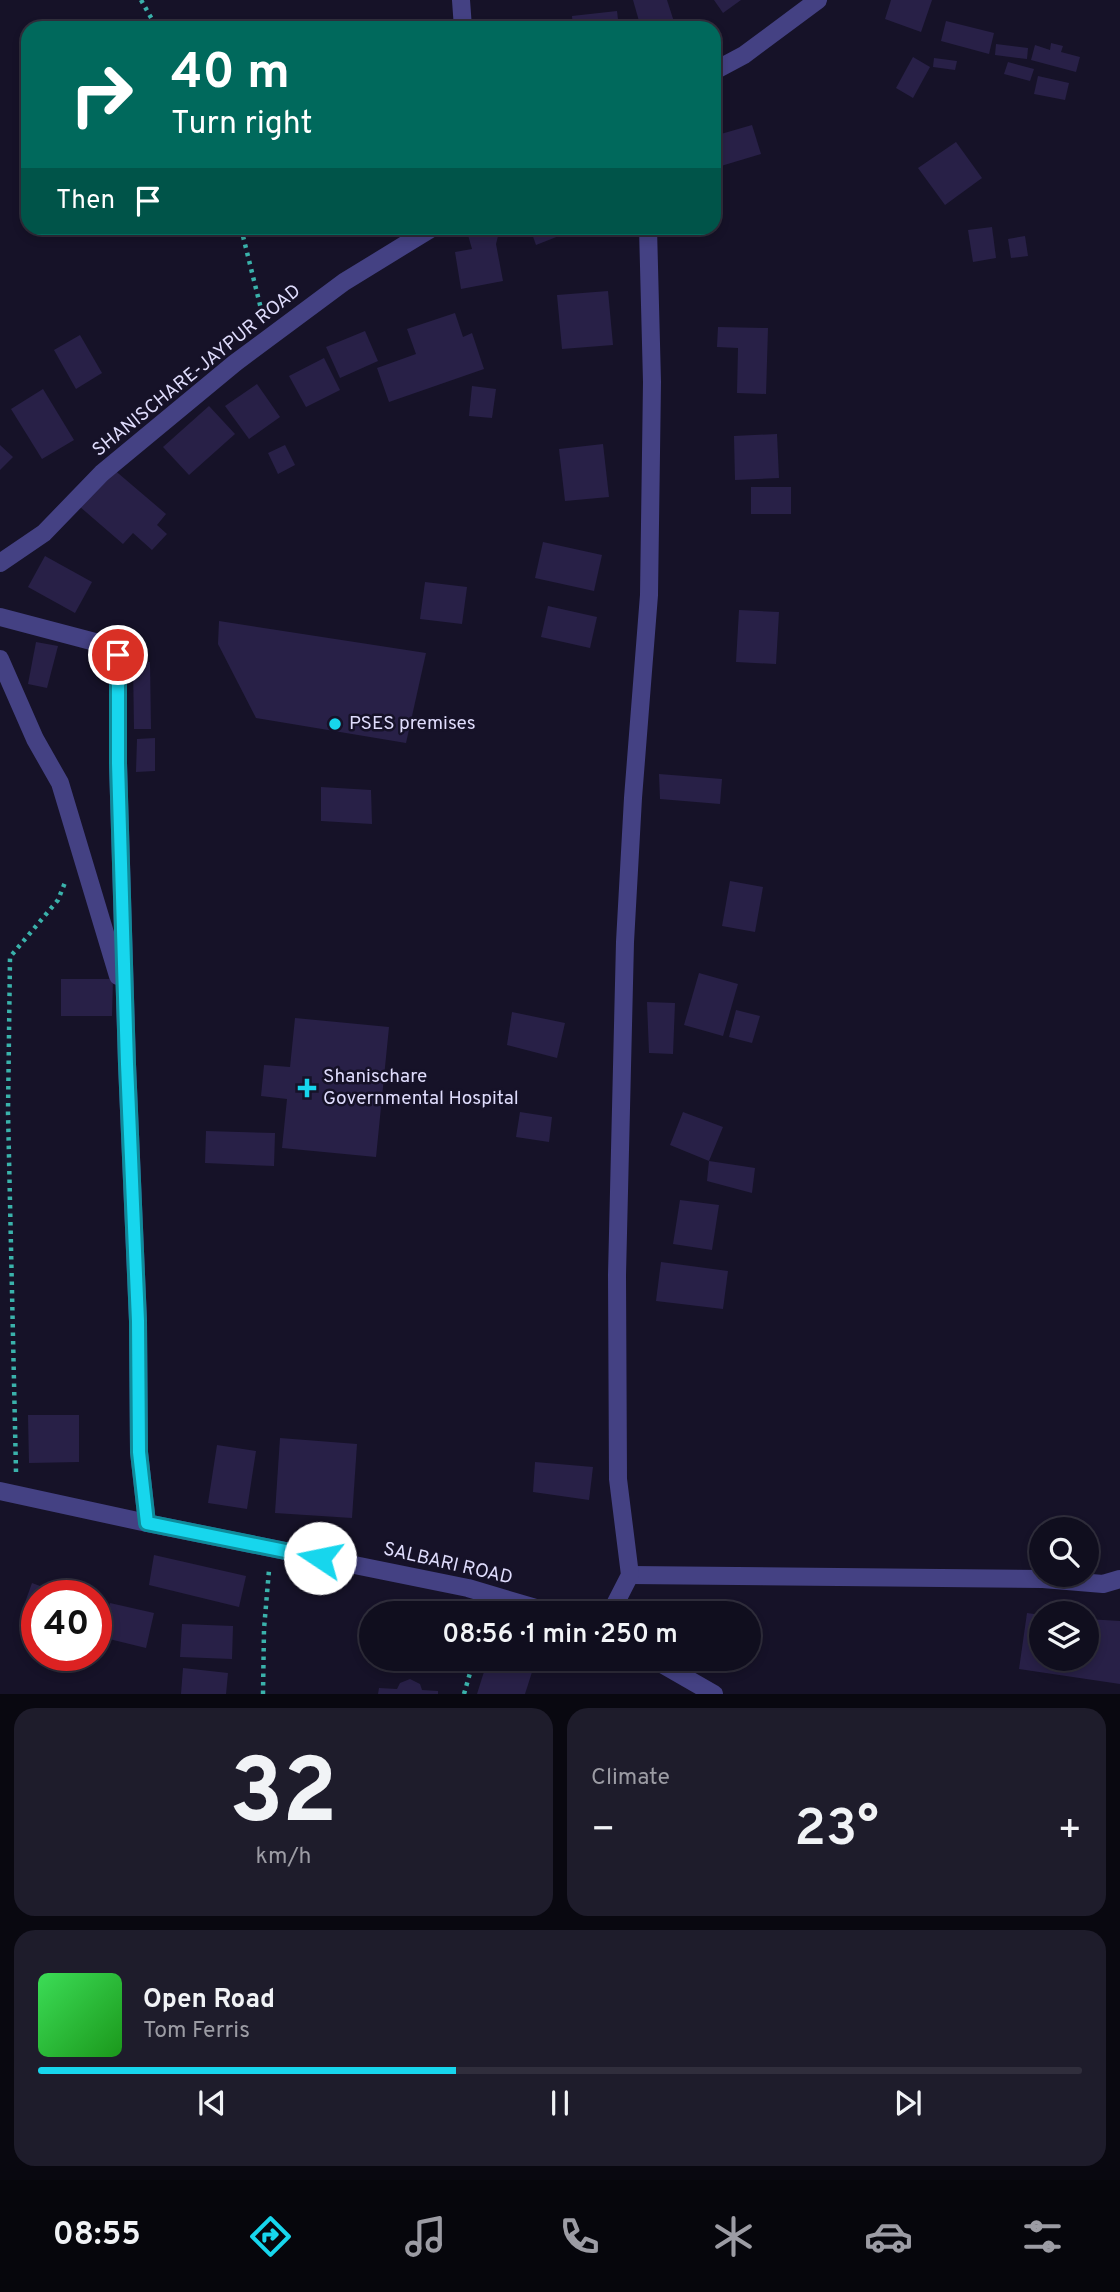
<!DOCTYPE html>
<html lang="en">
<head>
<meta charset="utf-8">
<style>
	:root { --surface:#100e1e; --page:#1e1c2b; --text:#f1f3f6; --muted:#9c9ca4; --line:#302e3c; --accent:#17d6ed }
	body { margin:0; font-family:Overpass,sans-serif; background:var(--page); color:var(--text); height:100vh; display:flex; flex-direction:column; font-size:26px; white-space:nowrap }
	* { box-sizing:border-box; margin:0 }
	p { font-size:23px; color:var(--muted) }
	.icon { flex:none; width:38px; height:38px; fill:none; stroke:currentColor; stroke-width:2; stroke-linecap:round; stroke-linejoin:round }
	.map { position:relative; height:1694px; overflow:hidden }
	.drawer { display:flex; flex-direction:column; gap:14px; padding:14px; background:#090810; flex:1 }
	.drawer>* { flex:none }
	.guide { position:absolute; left:21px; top:21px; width:700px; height:214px; border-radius:21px; box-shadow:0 4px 10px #0003,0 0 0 2px var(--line); background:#00695c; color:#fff; overflow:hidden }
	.fabs { position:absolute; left:1029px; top:1517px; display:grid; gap:14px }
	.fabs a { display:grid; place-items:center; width:70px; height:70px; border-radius:50%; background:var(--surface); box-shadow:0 4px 10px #0003,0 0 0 2px var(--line); font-size:35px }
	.speed { position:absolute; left:21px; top:1580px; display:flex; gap:14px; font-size:35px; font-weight:700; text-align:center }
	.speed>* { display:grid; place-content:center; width:91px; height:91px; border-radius:50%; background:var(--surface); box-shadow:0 4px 10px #0003,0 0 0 2px var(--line); line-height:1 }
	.speed .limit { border:10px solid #d22; background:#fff; color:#111 }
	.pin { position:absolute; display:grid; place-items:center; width:60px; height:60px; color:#fff; margin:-30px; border:4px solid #fff; border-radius:50%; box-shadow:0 2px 7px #0007 }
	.me { position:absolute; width:77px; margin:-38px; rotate:281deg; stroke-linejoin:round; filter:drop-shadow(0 0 5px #0008) }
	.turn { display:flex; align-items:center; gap:24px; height:147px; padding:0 35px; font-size:32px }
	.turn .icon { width:91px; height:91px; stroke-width:2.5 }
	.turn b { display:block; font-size:49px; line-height:60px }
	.then { display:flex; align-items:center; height:66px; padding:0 35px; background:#0003; gap:14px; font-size:26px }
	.big { font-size:52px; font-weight:600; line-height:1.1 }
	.drawer .tile { flex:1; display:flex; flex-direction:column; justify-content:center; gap:10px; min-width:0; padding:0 24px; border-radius:21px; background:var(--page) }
	.drawer .dial { align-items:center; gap:0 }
	.dial b { font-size:91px; line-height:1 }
	.song { display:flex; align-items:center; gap:21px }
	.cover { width:84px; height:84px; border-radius:10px; background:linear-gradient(135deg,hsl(130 70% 55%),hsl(120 70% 35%)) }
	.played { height:7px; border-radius:4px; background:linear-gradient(90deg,var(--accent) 40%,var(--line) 40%) }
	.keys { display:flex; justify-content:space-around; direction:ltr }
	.heat { display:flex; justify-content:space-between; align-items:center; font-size:38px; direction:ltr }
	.drawer .tiles { flex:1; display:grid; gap:14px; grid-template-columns:1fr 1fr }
	.tile:last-child { grid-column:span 2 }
	.trip { position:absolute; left:359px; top:1601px; width:402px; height:70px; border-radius:35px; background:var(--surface); box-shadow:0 4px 10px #0003,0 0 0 2px var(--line); font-weight:600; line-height:70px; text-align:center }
	.tab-bar { display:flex; height:112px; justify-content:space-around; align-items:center; background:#06060c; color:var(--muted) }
	.tab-bar .icon { width:49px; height:49px }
	.tab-bar .selected { color:var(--accent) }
	.tab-bar b { font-size:32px; color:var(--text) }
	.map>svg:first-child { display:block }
	.building { fill:#282047 }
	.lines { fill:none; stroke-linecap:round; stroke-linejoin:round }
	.path { stroke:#3ab2ab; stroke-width:4.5; stroke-dasharray:3.5 5; stroke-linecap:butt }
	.minor { stroke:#444183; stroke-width:18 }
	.route-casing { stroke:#0f8b9a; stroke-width:18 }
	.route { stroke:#17d6ed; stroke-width:12 }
	.poi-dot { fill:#17d6ed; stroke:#161228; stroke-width:2.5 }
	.labels { text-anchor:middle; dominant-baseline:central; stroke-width:5; stroke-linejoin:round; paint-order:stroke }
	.street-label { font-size:19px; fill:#dfdcfc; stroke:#161228 }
	.poi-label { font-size:19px; fill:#dfdcfc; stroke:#161228; text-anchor:start }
</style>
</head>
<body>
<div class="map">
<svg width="1120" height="1694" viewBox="0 0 1120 1694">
	<rect width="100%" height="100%" fill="#161228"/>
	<g class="building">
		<polygon points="633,0 667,0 676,28 641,28"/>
		<polygon points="714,0 741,0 723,13"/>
		<polygon points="891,0 932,0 921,32 885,19"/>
		<polygon points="617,11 619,28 573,28 572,16"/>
		<polygon points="946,21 994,33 989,54 941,41"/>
		<polygon points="1051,43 1063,46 1061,52 1080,57 1076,72 1031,60 1035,45 1050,50"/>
		<polygon points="996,44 1028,48 1027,59 995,55"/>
		<polygon points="913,57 930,67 913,98 896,88"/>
		<polygon points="934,58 957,61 955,70 933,67"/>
		<polygon points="1008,62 1034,69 1030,81 1004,74"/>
		<polygon points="1038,76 1069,83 1065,100 1034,94"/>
		<polygon points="752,125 761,154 721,166 714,144 714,136"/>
		<polygon points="956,142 982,178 945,205 918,168"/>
		<polygon points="992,227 996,258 973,262 968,230"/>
		<polygon points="466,228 500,228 496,244 503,281 461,289 455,252 472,249"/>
		<polygon points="530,228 561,228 564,234 536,245"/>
		<polygon points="1025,236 1028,256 1011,258 1008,239"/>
		<polygon points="608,291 613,345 562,349 557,295"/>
		<polygon points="455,313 463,337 472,333 484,369 389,402 377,368 416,354 407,329"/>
		<polygon points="718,327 768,328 766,394 737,393 738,348 717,347"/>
		<polygon points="365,331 378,361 340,378 326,347"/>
		<polygon points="80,335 102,373 76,389 54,350"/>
		<polygon points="324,358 340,390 306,407 289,376"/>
		<polygon points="257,384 280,417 249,439 225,406"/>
		<polygon points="472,386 496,389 492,418 469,416"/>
		<polygon points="43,389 74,440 42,459 11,409"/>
		<polygon points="209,406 235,434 189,475 163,447"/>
		<polygon points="777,434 779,478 735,480 734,436"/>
		<polygon points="603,444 609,497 565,501 559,449"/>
		<polygon points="0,445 13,457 0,470"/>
		<polygon points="285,445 295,465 278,474 268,453"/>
		<polygon points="112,468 166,514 157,525 167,534 152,550 133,533 123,544 79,506"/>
		<rect x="751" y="487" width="40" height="27"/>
		<polygon points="543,542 602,555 594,591 535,578"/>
		<polygon points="45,556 92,582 75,613 28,587"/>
		<polygon points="425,582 467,587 462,624 420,619"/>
		<polygon points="548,606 597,617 590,648 541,637"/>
		<polygon points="739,610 779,612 776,664 736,662"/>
		<polygon points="219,621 426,653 406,743 256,718 218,644"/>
		<polygon points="36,642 58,646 47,688 28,684"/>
		<polygon points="133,662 150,662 151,729 134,729"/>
		<polygon points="155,738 155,771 136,772 137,739"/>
		<polygon points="659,774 722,779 720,804 660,799"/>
		<polygon points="321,787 371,790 372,824 321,821"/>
		<polygon points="730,881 763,887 755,932 722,926"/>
		<polygon points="699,973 738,984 723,1036 684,1025"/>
		<polygon points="61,979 113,979 112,1016 61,1016"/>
		<polygon points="647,1002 675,1003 673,1054 649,1053"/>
		<polygon points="736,1010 760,1016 752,1043 729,1037"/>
		<polygon points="512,1012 565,1023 557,1058 507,1045"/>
		<polygon points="295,1018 389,1027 376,1157 282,1148 287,1099 261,1096 264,1065 290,1067"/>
		<polygon points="520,1112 552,1117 549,1142 516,1137"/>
		<polygon points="683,1112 723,1127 709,1161 755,1168 752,1193 707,1181 709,1161 670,1145"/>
		<polygon points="206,1131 275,1133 274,1166 205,1163"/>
		<polygon points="680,1200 719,1205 712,1250 673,1244"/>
		<polygon points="661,1262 728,1271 723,1309 656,1301"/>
		<polygon points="28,1415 79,1415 79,1462 29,1463"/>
		<polygon points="280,1438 357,1444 352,1518 275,1513"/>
		<polygon points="217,1445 256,1451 247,1509 208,1503"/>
		<polygon points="535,1462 593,1467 589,1500 533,1492"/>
		<polygon points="154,1555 246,1576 239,1607 149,1585"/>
		<polygon points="32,1583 67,1596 37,1596 37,1614 23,1608"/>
		<polygon points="110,1603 154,1613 146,1648 101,1637"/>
		<polygon points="1027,1613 1041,1615 1041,1659 1087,1659 1087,1619 1120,1621 1120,1684 1019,1669"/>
		<polygon points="182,1624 233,1626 232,1659 180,1657"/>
		<polygon points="488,1659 532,1672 525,1694 477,1694"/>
		<polygon points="183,1668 228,1673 226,1694 181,1694"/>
		<polygon points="410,1679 420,1684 422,1690 438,1691 438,1694 378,1694 379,1688 397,1689 400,1683"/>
	</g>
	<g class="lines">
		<g class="path">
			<polyline points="141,0 157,28"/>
			<polyline points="241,228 263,317"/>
			<polyline points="16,1472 8,1112 10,957 58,900 66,880"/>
			<polyline points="263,1694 264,1629 269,1570"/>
			<polyline points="464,1694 474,1659"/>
		</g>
		<g class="minor">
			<polyline points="461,0 463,28"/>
			<polyline points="714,71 744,55 818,0"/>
			<polyline points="0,563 44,533 102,473 235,363 344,282 432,228"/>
			<polyline points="0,617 95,642 118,655 118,763 127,1064 138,1321 139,1452 147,1523"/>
			<polyline points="0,659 35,739 60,783 118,976"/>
			<polyline points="0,1491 147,1523 468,1588 556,1614"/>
			<polyline points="630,1575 1043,1579 1103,1584 1120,1579"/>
			<polyline points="610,1614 630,1575 618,1479 617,1275 625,942 633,798 649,595 652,382 648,228"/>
			<polyline points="653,1659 714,1694"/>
		</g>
	</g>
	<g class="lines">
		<g class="route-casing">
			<polyline id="route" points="118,655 118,763 127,1064 138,1321 139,1452 147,1523 320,1558"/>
		</g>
		<use href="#route" class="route"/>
	</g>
	<g class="poi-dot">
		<circle cx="335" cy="724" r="7"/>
		<path d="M303.5 1077.5h7v7h7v7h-7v7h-7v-7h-7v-7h7z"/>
	</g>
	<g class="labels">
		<g class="street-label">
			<text transform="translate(197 371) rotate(-39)">SHANISCHARE-JAYPUR ROAD</text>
			<text transform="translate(448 1564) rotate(13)">SALBARI ROAD</text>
		</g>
		<g class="poi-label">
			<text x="349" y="724">PSES premises</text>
			<text x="323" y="1077">Shanischare<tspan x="323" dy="22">Governmental Hospital</tspan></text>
		</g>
	</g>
</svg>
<div class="fabs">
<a><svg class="icon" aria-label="search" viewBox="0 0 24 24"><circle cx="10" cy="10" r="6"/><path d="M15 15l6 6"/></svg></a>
<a><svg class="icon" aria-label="layers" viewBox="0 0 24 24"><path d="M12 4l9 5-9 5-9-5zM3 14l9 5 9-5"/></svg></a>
</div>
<div class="speed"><div class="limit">40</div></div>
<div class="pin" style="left:118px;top:655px;background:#d93025"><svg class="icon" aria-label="arrive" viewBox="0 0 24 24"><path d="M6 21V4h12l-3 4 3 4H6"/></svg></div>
<svg class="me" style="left:320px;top:1558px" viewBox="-20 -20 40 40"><circle r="19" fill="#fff"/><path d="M0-13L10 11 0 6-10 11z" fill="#17d6ed"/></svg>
<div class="trip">08:56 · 1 min · 250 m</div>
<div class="guide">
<div class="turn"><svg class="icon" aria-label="right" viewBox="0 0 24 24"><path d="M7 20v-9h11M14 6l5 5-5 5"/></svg><div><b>40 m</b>Turn right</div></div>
<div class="then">Then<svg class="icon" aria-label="arrive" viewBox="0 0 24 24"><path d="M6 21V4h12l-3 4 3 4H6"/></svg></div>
</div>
</div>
<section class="drawer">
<div class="tiles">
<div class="tile dial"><b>32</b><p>km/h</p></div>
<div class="tile"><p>Climate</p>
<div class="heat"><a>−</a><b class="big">23°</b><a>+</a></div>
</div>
<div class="tile">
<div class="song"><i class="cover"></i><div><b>Open Road</b><p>Tom Ferris</p></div></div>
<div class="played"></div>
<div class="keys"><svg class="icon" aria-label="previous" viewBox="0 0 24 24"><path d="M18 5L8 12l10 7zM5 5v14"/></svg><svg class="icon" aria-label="pause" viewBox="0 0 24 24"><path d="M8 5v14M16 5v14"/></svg><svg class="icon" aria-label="next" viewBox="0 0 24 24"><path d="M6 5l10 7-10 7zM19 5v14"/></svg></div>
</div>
</div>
</section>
<nav class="tab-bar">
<b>08:55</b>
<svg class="icon selected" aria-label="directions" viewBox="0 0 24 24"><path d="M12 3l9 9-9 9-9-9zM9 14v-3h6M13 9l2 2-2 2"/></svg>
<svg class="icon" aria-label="music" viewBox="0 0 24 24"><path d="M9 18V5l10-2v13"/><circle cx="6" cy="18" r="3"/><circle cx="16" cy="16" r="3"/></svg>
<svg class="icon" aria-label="phone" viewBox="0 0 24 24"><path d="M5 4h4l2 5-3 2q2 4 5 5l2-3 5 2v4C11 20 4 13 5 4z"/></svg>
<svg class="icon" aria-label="climate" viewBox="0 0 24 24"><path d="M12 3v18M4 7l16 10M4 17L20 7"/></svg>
<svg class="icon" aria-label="car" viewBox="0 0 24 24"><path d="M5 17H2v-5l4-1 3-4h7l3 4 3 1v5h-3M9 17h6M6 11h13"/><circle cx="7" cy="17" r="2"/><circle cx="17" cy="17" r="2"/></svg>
<svg class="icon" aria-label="filters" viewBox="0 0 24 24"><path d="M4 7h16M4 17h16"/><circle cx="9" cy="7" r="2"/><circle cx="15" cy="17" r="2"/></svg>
</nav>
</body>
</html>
